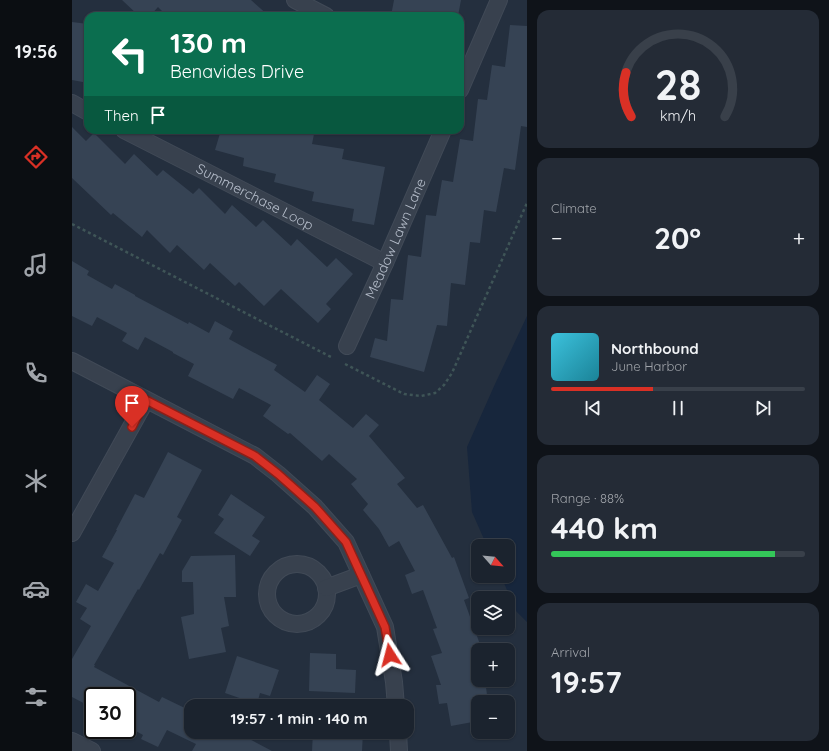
<!DOCTYPE html>
<html lang="en">
<head>
<meta charset="utf-8">
<style>
	:root { --surface:#1b232e; --page:#242b36; --text:#f1f3f6; --muted:#a0a4aa; --line:#39404a; --accent:#d93025 }
	body { margin:0; font-family:Quicksand,sans-serif; background:var(--page); color:var(--text); height:100vh; display:flex; flex-direction:column; font-size:15px; white-space:nowrap }
	* { box-sizing:border-box; margin:0 }
	p { font-size:13px; color:var(--muted) }
	.icon { flex:none; width:22px; height:22px; fill:none; stroke:currentColor; stroke-width:2; stroke-linecap:round; stroke-linejoin:round }
	.map { position:relative; flex:1; overflow:hidden }
	.side { display:flex; flex-direction:column; gap:10px; padding:10px; background:#0f1319; width:302px }
	.side>* { flex:none }
	.hud { position:absolute; left:12px; top:12px; width:380px; height:122px; border-radius:12px; box-shadow:0 1px 3px #0004,0 0 0 1px var(--line); background:#0b6e4f; color:#fff; overflow:hidden }
	.needle { width:26px; rotate:117deg }
	.controls { position:absolute; left:399px; top:539px; display:grid; gap:8px }
	.controls a { display:grid; place-items:center; width:44px; height:44px; border-radius:8px; background:var(--surface); box-shadow:0 1px 3px #0004,0 0 0 1px var(--line); font-size:20px }
	.speed { position:absolute; left:12px; top:687px; display:flex; gap:8px; font-size:20px; font-weight:700; text-align:center }
	.speed>* { display:grid; place-content:center; width:52px; height:52px; border-radius:50%; background:var(--surface); box-shadow:0 1px 3px #0004,0 0 0 1px var(--line); line-height:1 }
	.speed .limit { border:2px solid #111; border-radius:6px; background:#fff; color:#111 }
	.pin { position:absolute; display:grid; place-items:center; width:34px; height:34px; color:#fff; margin:-41px -17px; border-radius:50% 50% 50% 0; rotate:-45deg; box-shadow:0 0 4px #0007 }
	.pin .icon { rotate:45deg }
	.me { position:absolute; width:44px; margin:-22px; rotate:351deg; stroke-linejoin:round; filter:drop-shadow(0 0 3px #0008) }
	.turn { display:flex; align-items:center; gap:14px; height:84px; padding:0 20px; font-size:18px }
	.turn .icon { width:52px; height:52px; stroke-width:2.5 }
	.turn b { display:block; font-size:28px; line-height:34px }
	.then { display:flex; align-items:center; height:38px; padding:0 20px; background:#0003; gap:8px; font-size:15px }
	.big { font-size:30px; font-weight:700; line-height:1.1 }
	.side .tile { flex:1; display:flex; flex-direction:column; justify-content:center; gap:6px; min-width:0; padding:0 14px; border-radius:12px; background:var(--page) }
	.side .dial { align-items:center; gap:0 }
	.dial svg { height:104px; overflow:visible; fill:none; stroke:var(--line); stroke-width:7; stroke-linecap:round; text-anchor:middle }
	.dial text { fill:var(--text); stroke:none }
	.song { display:flex; align-items:center; gap:12px }
	.cover { width:48px; height:48px; border-radius:6px; background:linear-gradient(135deg,hsl(190 70% 55%),hsl(190 70% 35%)) }
	.played { height:4px; border-radius:2px; background:linear-gradient(90deg,var(--accent) 40%,var(--line) 40%) }
	.keys { display:flex; justify-content:space-around; direction:ltr }
	.heat { display:flex; justify-content:space-between; align-items:center; font-size:22px; direction:ltr }
	.charge { height:6px; border-radius:3px; background:linear-gradient(90deg,#34c759 88%,var(--line) 0) }
	.trip { position:absolute; left:112px; top:699px; width:230px; height:40px; border-radius:12px; background:var(--surface); box-shadow:0 1px 3px #0004,0 0 0 1px var(--line); font-weight:700; line-height:40px; text-align:center }
	main { display:flex; flex:1; min-height:0 }
	.tab-bar { display:flex; flex-direction:column; width:72px; justify-content:space-around; align-items:center; background:#0b0e12; color:var(--muted) }
	.tab-bar .icon { width:28px; height:28px }
	.tab-bar .selected { color:var(--accent) }
	.tab-bar b { font-size:18px; color:var(--text) }
	.map>svg:first-child { display:block }
	.water { fill:#17263c }
	.building { fill:#364354 }
	.lines { fill:none; stroke-linecap:round; stroke-linejoin:round }
	.minor-casing { stroke:#414a57; stroke-width:18 }
	.path { stroke:#3f5557; stroke-width:2.5; stroke-dasharray:3 3; stroke-linecap:butt }
	.minor { stroke:#38414e; stroke-width:16 }
	.route-casing { stroke:#8d1f18; stroke-width:10 }
	.route { stroke:#d93025; stroke-width:7 }
	.labels { text-anchor:middle; dominant-baseline:central; stroke-width:4; stroke-linejoin:round; paint-order:stroke }
	.street-label { font-size:14px; fill:#b4bcc9; stroke:#1d2633 }
</style>
</head>
<body>
<main>
<nav class="tab-bar">
<b>19:56</b>
<svg class="icon selected" aria-label="directions" viewBox="0 0 24 24"><path d="M12 3l9 9-9 9-9-9zM9 14v-3h6M13 9l2 2-2 2"/></svg>
<svg class="icon" aria-label="music" viewBox="0 0 24 24"><path d="M9 18V5l10-2v13"/><circle cx="6" cy="18" r="3"/><circle cx="16" cy="16" r="3"/></svg>
<svg class="icon" aria-label="phone" viewBox="0 0 24 24"><path d="M5 4h4l2 5-3 2q2 4 5 5l2-3 5 2v4C11 20 4 13 5 4z"/></svg>
<svg class="icon" aria-label="climate" viewBox="0 0 24 24"><path d="M12 3v18M4 7l16 10M4 17L20 7"/></svg>
<svg class="icon" aria-label="car" viewBox="0 0 24 24"><path d="M5 17H2v-5l4-1 3-4h7l3 4 3 1v5h-3M9 17h6M6 11h13"/><circle cx="7" cy="17" r="2"/><circle cx="17" cy="17" r="2"/></svg>
<svg class="icon" aria-label="filters" viewBox="0 0 24 24"><path d="M4 7h16M4 17h16"/><circle cx="9" cy="7" r="2"/><circle cx="15" cy="17" r="2"/></svg>
</nav>
<div class="map">
<svg width="455" height="751" viewBox="0 0 455 751">
	<rect width="100%" height="100%" fill="#242f3e"/>
	<polygon class="water" points="455,316 455,622 444,611 429,576 436,576 436,546 415,546 400,512 395,447 423,384"/>
	<g class="building">
		<polygon points="50,0 179,0 197,16 95,16 86,7 78,16 67,16"/>
		<polygon points="322,0 389,0 386,16 319,16"/>
		<polygon points="0,22 16,24 16,83 0,80"/>
		<polygon points="438,25 455,26 455,127 449,126 443,170 432,168 424,212 412,210 408,243 398,242 393,285 379,283 375,326 365,325 352,372 298,357 303,338 315,341 319,299 331,300 336,255 349,257 354,215 364,216 370,180 381,182 388,139 401,141 406,99 415,100 420,65 433,67"/>
		<polygon points="0,127 14,141 22,133 53,164 62,154 85,176 91,170 121,194 127,188 153,214 160,205 184,227 191,220 219,246 225,239 255,267 264,258 281,274 254,304 259,309 246,323 209,289 192,306 167,282 163,286 138,263 132,270 105,245 98,253 75,230 70,237 41,213 39,215 0,178"/>
		<polygon points="149,130 226,130 242,134 240,144 272,149 270,159 313,167 302,225 280,221 282,209 240,201 242,192 202,182 204,174 171,166 172,158 143,150"/>
		<polygon points="0,261 17,271 15,275 40,289 43,284 63,295 63,296 116,324 117,322 137,333 143,321 161,331 157,339 205,365 202,370 233,392 245,375 258,384 247,400 281,428 294,414 307,425 297,436 333,478 325,484 345,508 351,505 380,558 382,557 397,598 392,600 410,650 406,650 406,680 413,680 416,702 406,702 406,721 379,726 375,703 367,704 364,685 369,685 359,656 370,653 361,629 365,628 351,590 340,594 333,575 343,571 327,541 317,547 307,529 291,510 296,504 279,484 285,479 257,454 250,461 218,433 216,434 191,416 199,405 167,388 161,399 116,376 122,364 101,353 101,352 73,337 66,350 50,341 55,333 25,317 20,326 0,316"/>
		<polygon points="96,452 130,470 105,517 110,520 91,555 88,553 67,590 66,589 22,665 23,665 22,667 87,702 90,697 119,711 119,732 164,732 200,751 120,751 124,744 95,730 86,747 69,739 71,735 55,726 55,696 21,696 21,708 0,697 0,659 19,626 8,619 15,608 4,602 14,584 26,591 42,563 30,557 45,530 44,530 63,494 72,498"/>
		<polygon points="159,494 193,517 180,536 188,541 178,556 142,533 152,519 146,515"/>
		<polygon points="163,555 164,597 152,597 157,626 149,628 154,652 117,659 109,617 122,614 121,582 110,582 110,571 119,556"/>
		<polygon points="238,653 264,654 264,669 284,670 283,693 237,691"/>
		<polygon points="165,656 207,670 198,696 188,693 185,704 153,693"/>
		<polygon points="241,732 291,732 290,751 240,751"/>
	</g>
	<g class="lines">
		<g class="minor-casing">
			<g id="minor">
				<polyline points="223,0 254,16"/>
				<polyline points="388,90 427,0"/>
				<polyline points="0,103 16,112"/>
				<path id="s1" d="M52 130 313 263"/>
				<path id="s2" d="M275 346 313 263 371 130"/>
				<polyline points="0,361 183,456 206,474 243,507 274,542 313,627 322,682 324,706"/>
				<polyline points="0,533 74,400"/>
				<circle cx="225" cy="594" r="30"/>
				<polyline points="254,588 289,575"/>
				<polyline points="326,732 327,751"/>
				<polyline points="0,741 20,751"/>
			</g>
		</g>
		<g class="path">
			<polyline points="0,224 261,358"/>
			<polyline points="273,364 332,394 349,396 363,393 372,385 380,373 455,203"/>
		</g>
		<use href="#minor" class="minor"/>
	</g>
	<g class="lines">
		<g class="route-casing">
			<polyline id="route" points="60,427 74,400 183,456 206,474 243,507 274,542 313,627 318,655"/>
		</g>
		<use href="#route" class="route"/>
	</g>
	<g class="labels">
		<g class="street-label">
			<text stroke="none"><textPath href="#s1" startOffset="147">Summerchase Loop</textPath></text>
			<text stroke="none"><textPath href="#s2" startOffset="118">Meadow Lawn Lane</textPath></text>
		</g>
	</g>
</svg>
<div class="controls">
<a><svg class="needle" viewBox="-14 -14 28 28"><path d="M0-13l5 13h-10z" fill="#e53935"/><path d="M0 13l5-13h-10z" fill="#a0a4aa"/></svg></a>
<a><svg class="icon" aria-label="layers" viewBox="0 0 24 24"><path d="M12 4l9 5-9 5-9-5zM3 14l9 5 9-5"/></svg></a>
<a>+</a>
<a>−</a>
</div>
<div class="speed"><div class="limit">30</div></div>
<div class="pin" style="left:60px;top:427px;background:#d93025"><svg class="icon" aria-label="arrive" viewBox="0 0 24 24"><path d="M6 21V4h12l-3 4 3 4H6"/></svg></div>
<svg class="me" style="left:318px;top:655px" viewBox="-20 -20 40 40"><path d="M0-17L14 15 0 8-14 15z" fill="#d93025" stroke="#fff" stroke-width="4"/></svg>
<div class="trip">19:57 · 1 min · 140 m</div>
<div class="hud">
<div class="turn"><svg class="icon" aria-label="left" viewBox="0 0 24 24"><path d="M17 20v-9H6M10 6l-5 5 5 5"/></svg><div><b>130 m</b>Benavides Drive</div></div>
<div class="then">Then<svg class="icon" aria-label="arrive" viewBox="0 0 24 24"><path d="M6 21V4h12l-3 4 3 4H6"/></svg></div>
</div>
</div>
<section class="side">
<div class="tile dial"><svg viewBox="0 0 100 80">
<path d="M14 69A42 42 0 1 1 86 69"/>
<path d="M14 69A42 42 0 0 1 10 35" stroke="#d93025"/>
<text x="50" y="56" font-size="32" font-weight="700">28</text>
<text x="50" y="72" font-size="11">km/h</text>
</svg></div>
<div class="tile"><p>Climate</p>
<div class="heat"><a>−</a><b class="big">20°</b><a>+</a></div>
</div>
<div class="tile">
<div class="song"><i class="cover"></i><div><b>Northbound</b><p>June Harbor</p></div></div>
<div class="played"></div>
<div class="keys"><svg class="icon" aria-label="previous" viewBox="0 0 24 24"><path d="M18 5L8 12l10 7zM5 5v14"/></svg><svg class="icon" aria-label="pause" viewBox="0 0 24 24"><path d="M8 5v14M16 5v14"/></svg><svg class="icon" aria-label="next" viewBox="0 0 24 24"><path d="M6 5l10 7-10 7zM19 5v14"/></svg></div>
</div>
<div class="tile"><p>Range · 88%</p><b class="big">440 km</b><div class="charge"></div></div>
<div class="tile"><p>Arrival</p><b class="big">19:57</b></div>
</section>
</main>
</body>
</html>
